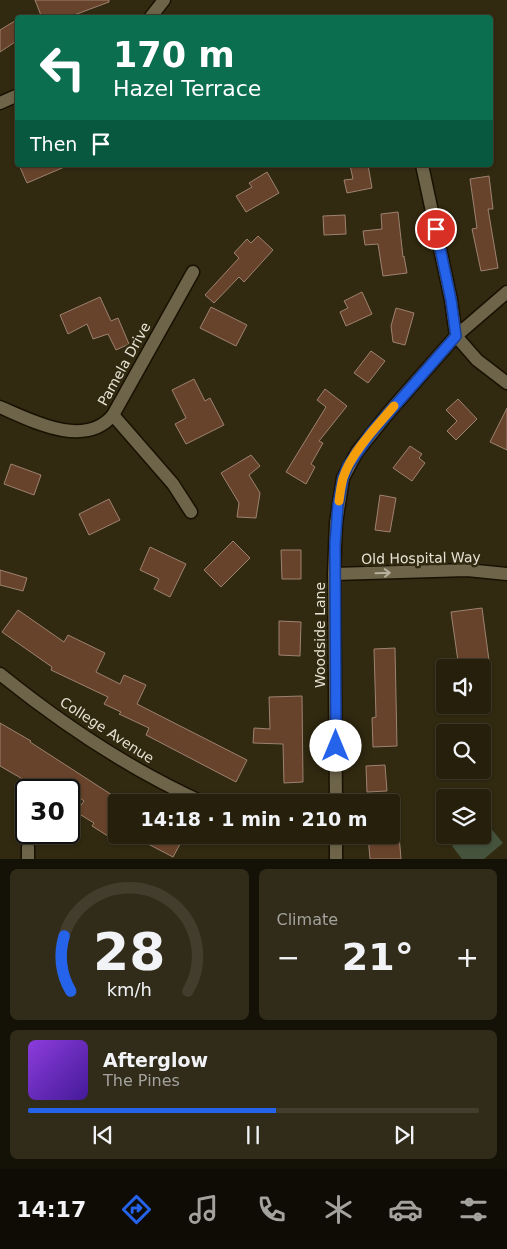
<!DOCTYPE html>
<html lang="en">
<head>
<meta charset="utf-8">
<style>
	:root { --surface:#251f0c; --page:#312c1a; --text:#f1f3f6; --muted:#a3a29d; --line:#423d2d; --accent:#2563eb }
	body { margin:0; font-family:"DejaVu Sans",sans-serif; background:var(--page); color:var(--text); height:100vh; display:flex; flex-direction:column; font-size:19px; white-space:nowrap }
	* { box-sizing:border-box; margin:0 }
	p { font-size:16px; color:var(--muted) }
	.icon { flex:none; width:28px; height:28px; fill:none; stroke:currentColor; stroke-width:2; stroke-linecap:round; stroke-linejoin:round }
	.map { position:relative; height:859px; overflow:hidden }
	.sheet { display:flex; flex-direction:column; gap:10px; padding:10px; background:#141107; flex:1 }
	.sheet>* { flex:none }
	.top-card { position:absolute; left:15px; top:15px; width:478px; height:152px; border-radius:5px; box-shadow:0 1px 4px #0004,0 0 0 1px var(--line); background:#0b6e4f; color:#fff; overflow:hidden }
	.buttons { position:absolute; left:436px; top:659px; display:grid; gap:10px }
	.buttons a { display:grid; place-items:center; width:55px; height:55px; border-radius:5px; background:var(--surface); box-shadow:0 1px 4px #0004,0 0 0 1px var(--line); font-size:25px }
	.speed { position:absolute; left:15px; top:779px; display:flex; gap:10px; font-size:25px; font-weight:700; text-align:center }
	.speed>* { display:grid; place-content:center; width:65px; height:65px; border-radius:50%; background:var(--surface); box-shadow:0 1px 4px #0004,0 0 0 1px var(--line); line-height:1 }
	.speed .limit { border:2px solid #111; border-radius:8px; background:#fff; color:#111 }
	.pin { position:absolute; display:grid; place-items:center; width:42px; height:42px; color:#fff; margin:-21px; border:2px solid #fff; border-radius:50%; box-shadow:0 1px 5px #0007 }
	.me { position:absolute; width:55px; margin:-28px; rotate:0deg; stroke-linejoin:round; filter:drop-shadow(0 0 4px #0008) }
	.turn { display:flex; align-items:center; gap:18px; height:105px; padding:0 15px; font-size:22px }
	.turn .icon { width:65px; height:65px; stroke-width:2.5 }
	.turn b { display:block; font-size:35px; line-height:42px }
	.then { display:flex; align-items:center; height:48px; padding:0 15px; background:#0003; gap:10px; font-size:19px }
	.big { font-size:38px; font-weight:700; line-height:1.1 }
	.sheet .widget { flex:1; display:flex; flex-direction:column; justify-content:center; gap:8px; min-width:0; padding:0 18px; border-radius:8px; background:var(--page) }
	.sheet .dial { align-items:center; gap:0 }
	.dial svg { height:130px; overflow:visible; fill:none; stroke:var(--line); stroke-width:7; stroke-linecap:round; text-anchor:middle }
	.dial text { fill:var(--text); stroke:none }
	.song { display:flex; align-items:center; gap:15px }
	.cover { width:60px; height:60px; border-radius:8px; background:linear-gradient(135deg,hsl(270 70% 55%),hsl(260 70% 35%)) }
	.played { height:5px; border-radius:2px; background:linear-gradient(90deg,var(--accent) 55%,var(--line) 55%) }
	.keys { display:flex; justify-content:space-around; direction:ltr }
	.heat { display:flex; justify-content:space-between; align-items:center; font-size:28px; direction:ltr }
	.sheet .tiles { flex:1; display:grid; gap:10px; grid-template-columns:1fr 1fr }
	.widget:last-child { grid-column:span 2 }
	.trip { position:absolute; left:108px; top:794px; width:292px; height:50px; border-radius:5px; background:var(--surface); box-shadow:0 1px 4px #0004,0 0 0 1px var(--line); font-weight:700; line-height:50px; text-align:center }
	.dock { display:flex; height:80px; justify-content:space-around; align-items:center; background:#0f0c05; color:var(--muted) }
	.dock .icon { width:35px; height:35px }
	.dock .current { color:var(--accent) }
	.dock b { font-size:22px; color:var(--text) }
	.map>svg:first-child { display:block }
	.green { fill:#45533d }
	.building { fill:#68432b; stroke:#9d8271 }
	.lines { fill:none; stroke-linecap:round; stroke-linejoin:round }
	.street-casing { stroke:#191100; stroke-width:15 }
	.street { stroke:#6d6449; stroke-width:12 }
	.oneway { stroke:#b6b09c }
	.route-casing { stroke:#184099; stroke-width:12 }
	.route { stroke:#2563eb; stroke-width:9 }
	.slow { stroke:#f59e0b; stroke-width:9 }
	.labels { text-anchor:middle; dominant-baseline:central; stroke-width:5; stroke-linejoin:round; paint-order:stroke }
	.street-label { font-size:14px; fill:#e7e2d3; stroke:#312910 }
</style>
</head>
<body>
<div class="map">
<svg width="507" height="859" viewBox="0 0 507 859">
	<rect width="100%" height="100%" fill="#312910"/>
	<polygon class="green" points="484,820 503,843 484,859 462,859 452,846 466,835 482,835 483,821"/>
	<g class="building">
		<polygon points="35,0 109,0 109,2 66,18 42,18"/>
		<polygon points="18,19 18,40 0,52 0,30"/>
		<polygon points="19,165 69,165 27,183"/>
		<polygon points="350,165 368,165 372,188 347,193 344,180 353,179"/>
		<polygon points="267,172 279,193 246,212 236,196 252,187 249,183"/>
		<polygon points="489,176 493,209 488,209 498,268 481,271 472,229 477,228 470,179"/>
		<polygon points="398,212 403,257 404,256 407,273 383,276 378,244 365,245 363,231 382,229 381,214"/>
		<polygon points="345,215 346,234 324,235 323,216"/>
		<polygon points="258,236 273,250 244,282 239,277 214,303 205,295 239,258 234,253 247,239 251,243"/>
		<polygon points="362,292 372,314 346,326 340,312 348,308 344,301"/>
		<polygon points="100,297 111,321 118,318 129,344 116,350 108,334 93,339 87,324 68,334 60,315"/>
		<polygon points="211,307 247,325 236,346 200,328"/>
		<polygon points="396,308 414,313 405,345 393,342 391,326"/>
		<polygon points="371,351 385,361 368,383 354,373"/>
		<polygon points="194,379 205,401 210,398 224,425 186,444 175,424 186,418 172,390"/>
		<polygon points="325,389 347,406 319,441 323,443 311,464 315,467 306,484 286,472 326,407 317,400"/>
		<polygon points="458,399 477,419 456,440 447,431 457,421 446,410"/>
		<polygon points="507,408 507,450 490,442"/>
		<polygon points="410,446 422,454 419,458 425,463 412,481 393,468"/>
		<polygon points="251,455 260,466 249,475 260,493 256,518 237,517 239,503 221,473"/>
		<polygon points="11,464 41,475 34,495 4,484"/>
		<polygon points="380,495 396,498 390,532 375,530"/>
		<polygon points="109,499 120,520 89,535 79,514"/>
		<polygon points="233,541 250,558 221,587 204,570"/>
		<polygon points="150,547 186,564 170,597 154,589 159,579 140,570"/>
		<polygon points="281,550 301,550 301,579 282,579"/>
		<polygon points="0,570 27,578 23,591 0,585"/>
		<polygon points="482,608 490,668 459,668 451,612"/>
		<polygon points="18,610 64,642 68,635 105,653 96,672 120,684 124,675 146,685 137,704 247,760 236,782 146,735 149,728 119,714 121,712 104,704 108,697 51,670 52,667 2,632"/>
		<polygon points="279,621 301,622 300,656 279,655"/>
		<polygon points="395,648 397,746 373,747 372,718 376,717 374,649"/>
		<polygon points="302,696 303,782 284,783 283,744 253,743 254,728 270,729 269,697"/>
		<polygon points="0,723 31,741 30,742 112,795 108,802 116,807 116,829 111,838 92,826 94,823 76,812 84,801 69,790 49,779 43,790 37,790 25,782 26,781 0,766"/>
		<polygon points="385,765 387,791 367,792 366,766"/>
		<polygon points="131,835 185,835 173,857"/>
		<polygon points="368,835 399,835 401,859 370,859"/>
	</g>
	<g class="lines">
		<g class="street-casing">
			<g id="street">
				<polyline points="150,18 164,0"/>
				<polyline points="0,103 18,95"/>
				<polyline points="422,165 451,300 456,336 477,360 507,383"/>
				<path d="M0 407C32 421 85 449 113 415L193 272"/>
				<polyline points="113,415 173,484 191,512"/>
				<polyline points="334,574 467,570 507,574"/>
				<path d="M0 674C62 724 129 769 202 802"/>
				<polyline points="336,802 334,574 336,523 343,478 357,452 389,412 456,336 507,292"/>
				<polyline points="28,859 28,847"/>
				<polyline points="336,859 336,835"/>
			</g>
		</g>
		<use href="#street" class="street"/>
	</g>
	<defs><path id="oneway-shaft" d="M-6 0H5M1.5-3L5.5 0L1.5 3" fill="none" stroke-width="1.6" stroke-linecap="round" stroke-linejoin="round" transform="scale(1.25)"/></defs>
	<use class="oneway" href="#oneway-shaft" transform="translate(383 573) rotate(-2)"/>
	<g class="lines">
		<g class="route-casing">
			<polyline id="route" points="336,746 335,544 338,505 343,478 348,466 371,433 456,336 451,300 436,229"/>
		</g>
		<use href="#route" class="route"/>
		<path class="slow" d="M339 501C340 494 341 485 343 478 351 453 377 426 394 406"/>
	</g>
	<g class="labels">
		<g class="street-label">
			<text transform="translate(124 364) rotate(-61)">Pamela Drive</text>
			<text transform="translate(421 558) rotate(-1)">Old Hospital Way</text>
			<text transform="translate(320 635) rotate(-90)">Woodside Lane</text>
			<text transform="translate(107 730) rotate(33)">College Avenue</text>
		</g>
	</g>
</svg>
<div class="buttons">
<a><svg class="icon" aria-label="sound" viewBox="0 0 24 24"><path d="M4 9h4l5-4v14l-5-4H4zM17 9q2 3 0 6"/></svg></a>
<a><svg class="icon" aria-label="search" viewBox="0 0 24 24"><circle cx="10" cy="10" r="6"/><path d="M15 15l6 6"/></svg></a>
<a><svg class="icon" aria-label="layers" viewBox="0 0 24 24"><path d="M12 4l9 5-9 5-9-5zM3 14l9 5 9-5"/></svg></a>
</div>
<div class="speed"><div class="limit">30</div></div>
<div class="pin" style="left:436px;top:229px;background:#d93025"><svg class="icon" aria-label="arrive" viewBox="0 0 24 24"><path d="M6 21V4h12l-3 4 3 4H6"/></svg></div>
<svg class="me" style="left:336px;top:746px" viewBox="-20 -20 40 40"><circle r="19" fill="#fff"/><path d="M0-13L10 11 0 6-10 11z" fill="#2563eb"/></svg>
<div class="trip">14:18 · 1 min · 210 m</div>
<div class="top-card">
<div class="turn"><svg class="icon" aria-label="left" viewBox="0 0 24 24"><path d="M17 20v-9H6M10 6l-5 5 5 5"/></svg><div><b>170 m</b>Hazel Terrace</div></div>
<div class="then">Then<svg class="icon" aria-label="arrive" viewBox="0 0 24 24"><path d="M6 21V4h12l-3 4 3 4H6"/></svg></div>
</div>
</div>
<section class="sheet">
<div class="tiles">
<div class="widget dial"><svg viewBox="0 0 100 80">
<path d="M14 69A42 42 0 1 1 86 69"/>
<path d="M14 69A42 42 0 0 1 10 35" stroke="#2563eb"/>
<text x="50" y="56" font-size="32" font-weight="700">28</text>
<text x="50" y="72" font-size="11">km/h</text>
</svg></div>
<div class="widget"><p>Climate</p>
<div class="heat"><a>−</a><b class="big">21°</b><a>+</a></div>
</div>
<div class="widget">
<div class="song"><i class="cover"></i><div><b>Afterglow</b><p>The Pines</p></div></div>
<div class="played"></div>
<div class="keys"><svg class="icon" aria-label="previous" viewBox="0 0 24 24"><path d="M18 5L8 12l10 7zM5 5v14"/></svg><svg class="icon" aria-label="pause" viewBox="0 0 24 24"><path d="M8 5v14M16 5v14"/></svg><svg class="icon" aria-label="next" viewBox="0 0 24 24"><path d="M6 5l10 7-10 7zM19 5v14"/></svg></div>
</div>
</div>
</section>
<nav class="dock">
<b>14:17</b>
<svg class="icon current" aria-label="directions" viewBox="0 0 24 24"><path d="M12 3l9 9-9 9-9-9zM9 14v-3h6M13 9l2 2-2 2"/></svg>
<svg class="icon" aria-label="music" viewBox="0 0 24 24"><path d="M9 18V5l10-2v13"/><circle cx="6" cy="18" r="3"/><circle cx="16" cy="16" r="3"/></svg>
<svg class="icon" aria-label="phone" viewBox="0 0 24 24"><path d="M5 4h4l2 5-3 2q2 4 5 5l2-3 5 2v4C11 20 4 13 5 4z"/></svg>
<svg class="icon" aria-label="climate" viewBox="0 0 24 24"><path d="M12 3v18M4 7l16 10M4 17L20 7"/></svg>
<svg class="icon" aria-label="car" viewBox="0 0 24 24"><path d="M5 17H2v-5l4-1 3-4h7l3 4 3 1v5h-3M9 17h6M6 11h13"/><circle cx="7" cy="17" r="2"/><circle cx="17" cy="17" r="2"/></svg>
<svg class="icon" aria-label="filters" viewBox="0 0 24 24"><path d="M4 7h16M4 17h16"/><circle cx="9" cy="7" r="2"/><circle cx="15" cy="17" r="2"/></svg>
</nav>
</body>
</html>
